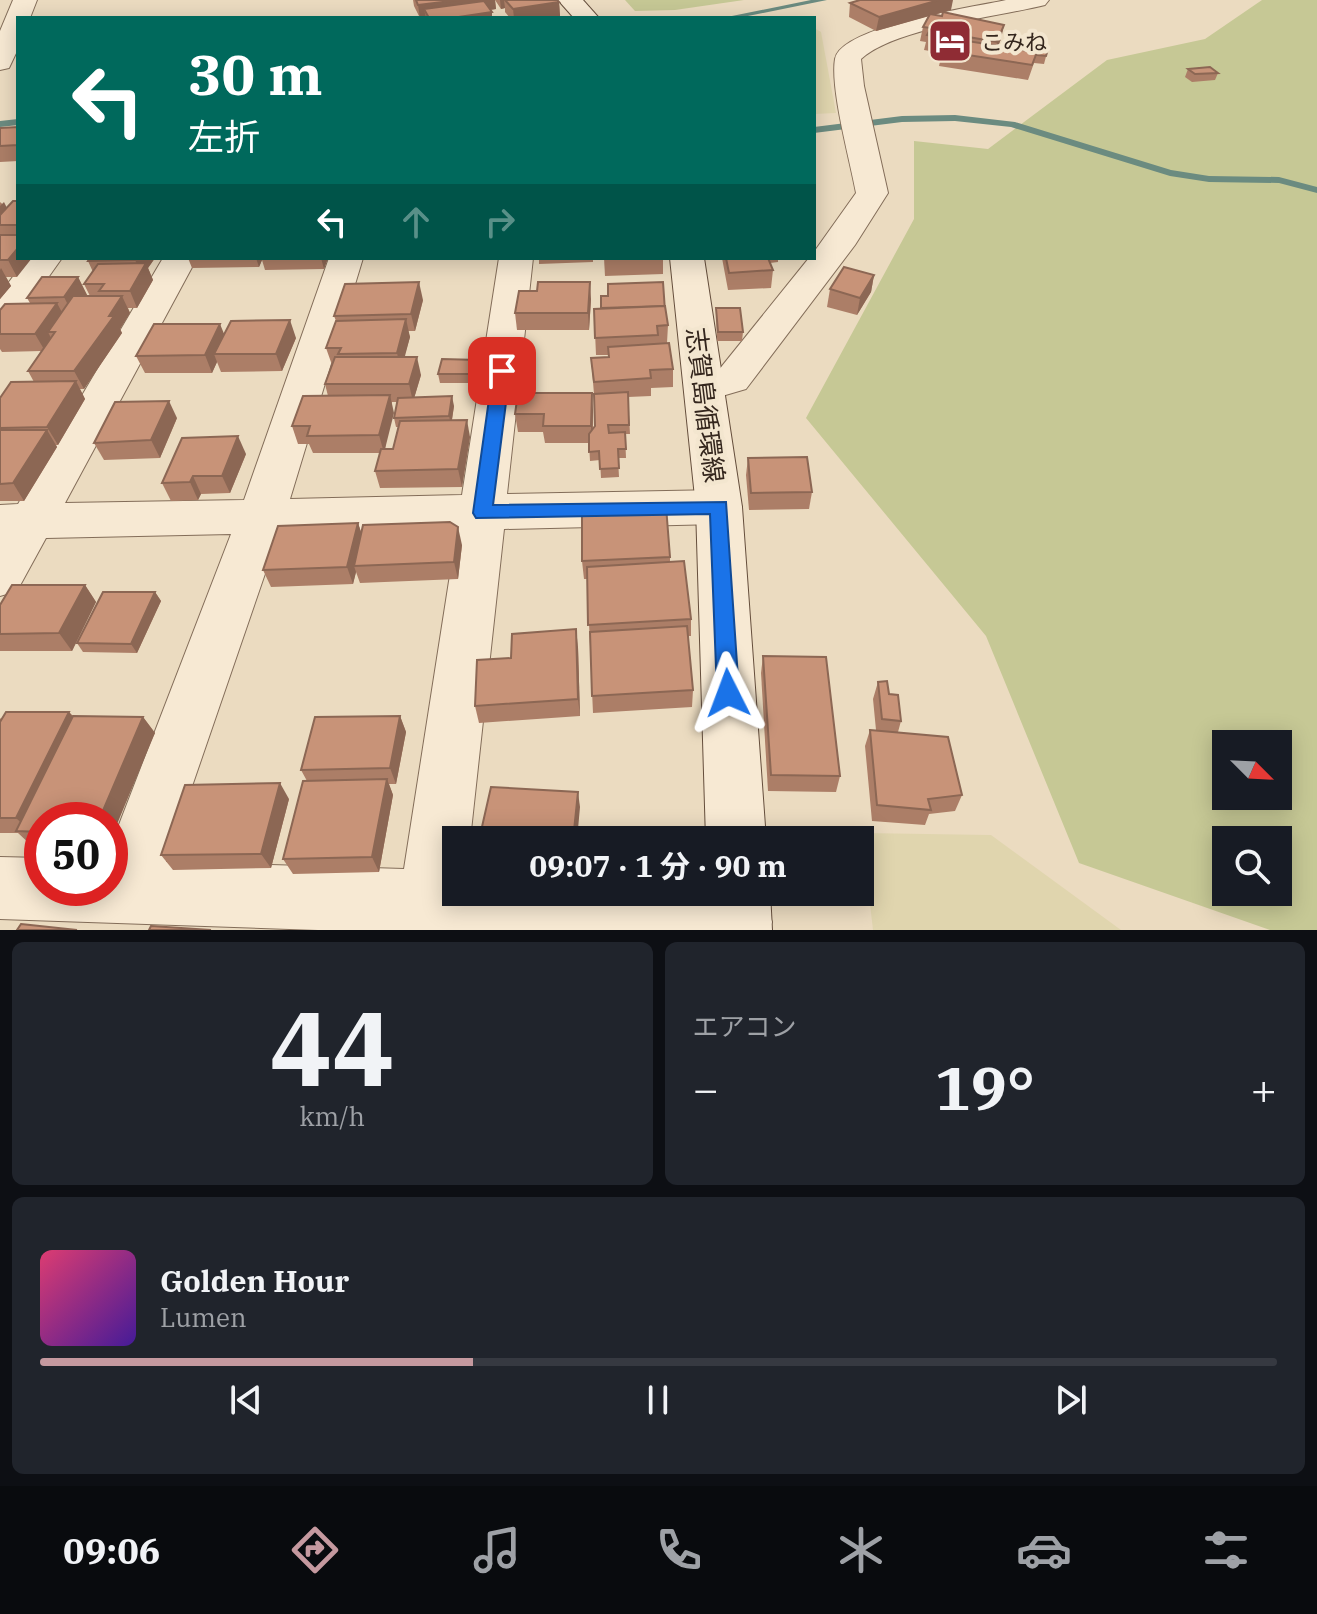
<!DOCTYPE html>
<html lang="ja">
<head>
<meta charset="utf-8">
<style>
	:root { --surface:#171b24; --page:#20242c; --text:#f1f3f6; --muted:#9ea1a6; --line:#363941; --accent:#c5999f }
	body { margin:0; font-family:"IBM Plex Serif","Noto Sans JP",serif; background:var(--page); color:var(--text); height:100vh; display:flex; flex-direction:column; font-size:30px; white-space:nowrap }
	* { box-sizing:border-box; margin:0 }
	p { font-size:26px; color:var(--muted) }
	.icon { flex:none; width:44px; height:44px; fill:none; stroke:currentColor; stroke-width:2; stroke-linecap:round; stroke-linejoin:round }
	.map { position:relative; height:930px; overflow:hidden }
	.sheet { display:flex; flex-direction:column; gap:12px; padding:12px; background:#0d0f14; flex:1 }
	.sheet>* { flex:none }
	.guide { position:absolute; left:16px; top:16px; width:800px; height:244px; border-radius:0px; box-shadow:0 4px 20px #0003; background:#00695c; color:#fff; overflow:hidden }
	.needle { width:52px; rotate:114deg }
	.buttons { position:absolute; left:1212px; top:730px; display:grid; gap:16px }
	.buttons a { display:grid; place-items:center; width:80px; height:80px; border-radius:0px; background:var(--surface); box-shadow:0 4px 20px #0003; font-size:40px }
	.speed { position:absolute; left:24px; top:802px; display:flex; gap:16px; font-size:40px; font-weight:700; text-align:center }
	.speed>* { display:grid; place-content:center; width:104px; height:104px; border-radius:50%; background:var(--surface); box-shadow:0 4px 20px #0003; line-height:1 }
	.speed .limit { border:12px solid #d22; background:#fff; color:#111 }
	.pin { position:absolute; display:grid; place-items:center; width:68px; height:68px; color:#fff; margin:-34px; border-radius:16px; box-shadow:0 4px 12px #0006 }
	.me { position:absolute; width:88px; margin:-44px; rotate:357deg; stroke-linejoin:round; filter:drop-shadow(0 0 6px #0008) }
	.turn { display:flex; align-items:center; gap:28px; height:168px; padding:0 40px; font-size:36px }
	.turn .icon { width:104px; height:104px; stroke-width:2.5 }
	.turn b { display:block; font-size:56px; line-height:68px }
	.lanes { display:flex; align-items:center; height:76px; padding:0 40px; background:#0003; justify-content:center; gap:40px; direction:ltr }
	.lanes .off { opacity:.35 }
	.big { font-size:60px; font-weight:700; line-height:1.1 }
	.sheet .tile { flex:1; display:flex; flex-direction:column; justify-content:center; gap:12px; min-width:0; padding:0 28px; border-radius:12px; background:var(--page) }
	.sheet .dial { align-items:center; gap:0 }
	.dial b { font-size:104px; line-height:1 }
	.song { display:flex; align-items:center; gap:24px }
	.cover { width:96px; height:96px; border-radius:12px; background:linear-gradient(135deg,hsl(340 70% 55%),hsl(260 70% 35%)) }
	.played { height:8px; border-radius:4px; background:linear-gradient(90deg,var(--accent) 35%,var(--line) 35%) }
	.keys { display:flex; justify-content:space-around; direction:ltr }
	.heat { display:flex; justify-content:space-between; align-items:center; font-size:44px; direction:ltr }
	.sheet .tiles { flex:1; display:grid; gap:12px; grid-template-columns:1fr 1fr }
	.tile:last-child { grid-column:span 2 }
	.trip { position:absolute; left:442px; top:826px; width:432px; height:80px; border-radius:0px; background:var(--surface); box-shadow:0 4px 20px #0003; font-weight:700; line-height:80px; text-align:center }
	.tabs { display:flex; height:128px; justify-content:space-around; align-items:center; background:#090b0e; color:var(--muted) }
	.tabs .icon { width:56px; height:56px }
	.tabs .current { color:var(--accent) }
	.tabs b { font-size:36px; color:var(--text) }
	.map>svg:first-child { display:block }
	.farmland { fill:#e0d5ae }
	.green { fill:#c6c895; fill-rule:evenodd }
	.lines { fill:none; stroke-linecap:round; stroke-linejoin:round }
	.stream { fill:#6b8b80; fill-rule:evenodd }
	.street-casing { stroke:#836d59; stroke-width:2 }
	.secondary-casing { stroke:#654e3c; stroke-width:2 }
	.street { fill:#f7e9d3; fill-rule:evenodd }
	.secondary { fill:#f7e9d3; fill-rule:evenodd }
	.wall { fill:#ac7e67; fill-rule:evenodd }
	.shaded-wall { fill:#8c6754 }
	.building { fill:#c89378; stroke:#8c6754; stroke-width:2 }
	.route { fill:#1a73e8; stroke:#114b97; stroke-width:2 }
	.labels { text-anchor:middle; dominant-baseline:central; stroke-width:8; stroke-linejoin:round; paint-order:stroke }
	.far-poi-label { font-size:22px; fill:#34261d; stroke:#f3e6cf; text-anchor:start }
	.street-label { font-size:26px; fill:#34261d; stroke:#f3e6cf }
</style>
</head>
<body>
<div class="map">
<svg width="1317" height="930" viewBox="0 0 1317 930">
	<rect width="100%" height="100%" fill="#ebdbc0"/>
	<g class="farmland">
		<polygon points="814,28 821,32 836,113 814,114"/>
		<polygon points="862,833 991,835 1121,930 873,930"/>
	</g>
	<g class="green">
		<polygon points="625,0 744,0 675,10 635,11"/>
		<path d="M1262 0H1317V930H1270L1079 863 986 636 806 418 914 219V141L988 149 1107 60 1205 39ZM1226 744H1278V796H1226ZM1226 840H1278V892H1226Z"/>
	</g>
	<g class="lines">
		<g class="stream">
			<polygon points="811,0 827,0 738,18 722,18"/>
			<polygon points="955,115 1015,122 1171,170 1209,176 1279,177 1317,187 1317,193 1279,183 1209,182 1170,176 1011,127 955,121 902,122 814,133 814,127 902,116"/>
			<polygon points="18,119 18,125 0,127 0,121"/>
		</g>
		<g class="street-casing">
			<g id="street">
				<polygon points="13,0 37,0 30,18 18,18 18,49 9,68 0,70 0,31"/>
				<path d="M1006 0H1049L1045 5C997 17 895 28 861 59L864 86 888 193 855 245 746 389 705 401 691 397 685 388 691 379 718 371 809 258H814V252L856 193C850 160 830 89 835 59 841 26 975 7 1006 0Z"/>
				<polygon points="27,258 62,258 13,327 0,330 0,294"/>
				<path d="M163 258H197L65 503 244 500 329 258H363L290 499 462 495 499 258H533L507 494 719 490 735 495 742 507 735 519 719 524 504 529 470 840H456V892H745L763 899 772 922 769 930H318L0 919V857L42 858V888H110V848L231 534 46 538 17 591 0 596V505L18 504ZM457 530 404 869 166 862 279 533Z"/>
			</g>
		</g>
		<g class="secondary-casing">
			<g id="secondary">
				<polygon points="558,0 583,0 599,18 574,18"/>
				<polygon points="670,258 704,258 742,507 766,840 706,840 696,507"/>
				<polygon points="706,892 770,892 772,930 708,930"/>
			</g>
		</g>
		<use href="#street" class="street"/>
		<use href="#secondary" class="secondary"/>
	</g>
	<g class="wall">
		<polygon points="413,0 557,0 559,2 560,16 546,18 510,18 505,12 505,8 501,9 495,0 496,9 490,10 492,18 420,18 414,6"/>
		<polygon points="850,3 951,10 934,15 1001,39 998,46 1014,49 1048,49 1044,64 1034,63 1028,80 939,66 942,53 924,50 926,42 920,41 923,27 928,16 876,31 849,17"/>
		<polygon points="1188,69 1218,73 1215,80 1192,82 1185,77"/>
		<polygon points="18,127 18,161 0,162 0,128"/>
		<polygon points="18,201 17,277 6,277 11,286 0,299 0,202 7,208"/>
		<polygon points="90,258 155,258 148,268 153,280 137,308 128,308 130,313 120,329 122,333 84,389 80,389 85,399 58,445 56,445 57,447 24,501 0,501 0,398 34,382 28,371 41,351 2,352 0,349 0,310 30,303 27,298 78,277 87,295 86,296 90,296 84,284 93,272 88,261"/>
		<polygon points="188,258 331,258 328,258 324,269 265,270 262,260 259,267 192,268"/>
		<polygon points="539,258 593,258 593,262 539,264"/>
		<polygon points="604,258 663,258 663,274 605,276"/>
		<polygon points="722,258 778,258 778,262 770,263 773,270 771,288 728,290"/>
		<polygon points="874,275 871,292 857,315 827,307 830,289"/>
		<polygon points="591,299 589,330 517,330 515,313"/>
		<path d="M423 300 415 331H408L410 337 404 357 421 375 414 398 454 406 452 420 470 437 462 487 380 488 375 471 380 453H313L309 444H298L292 426 328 396 325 384 332 365 326 348 336 321 334 316ZM392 402H397L394 418 396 427H398L393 449H385Z"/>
		<polygon points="716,308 743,332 742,341 717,341"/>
		<polygon points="594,309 668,325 667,343 658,344 673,369 673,387 651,388 651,396 628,397 630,434 625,434 626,458 618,458 619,477 601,478 600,460 590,461 589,443 545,443 543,432 518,432 515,414 593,410 593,429 595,426 594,394 591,358 609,357 609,355 596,355"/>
		<polygon points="224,333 296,338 282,371 221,372 217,362 212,373 145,373 136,356"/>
		<polygon points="478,360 479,369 477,383 440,383 438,374"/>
		<polygon points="177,418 160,458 104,460 94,443"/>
		<polygon points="246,454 230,493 201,494 198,500 171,501 162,483"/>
		<polygon points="748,458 812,492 809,509 749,510 746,475"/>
		<polygon points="358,523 361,532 462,545 458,579 360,583 356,572 353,584 271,587 263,570"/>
		<polygon points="670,557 670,562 691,619 691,636 688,636 693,690 692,707 593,713 587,579 584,579 582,561"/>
		<polygon points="85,585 96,602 72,651 0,651 0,634"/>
		<polygon points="155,592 161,601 137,653 83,652 77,643"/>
		<polygon points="578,647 580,716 479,723 475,706 511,658"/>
		<polygon points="763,656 840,776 836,792 768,791 761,673"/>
		<polygon points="878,682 889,694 901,721 898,732 962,795 955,811 929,814 925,825 872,821 865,746 870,730 876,730 873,699"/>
		<polygon points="69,712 73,716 143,717 155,733 110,820 42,820 42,847 32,846 18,833 0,833 0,718 1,719"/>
		<polygon points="400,716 406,732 396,784 389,784 393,795 379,872 293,874 283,859 307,781 301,770"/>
		<polygon points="289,799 271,868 173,870 161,855"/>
	</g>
	<g class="shaded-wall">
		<polygon points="459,0 495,0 496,9 431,18 424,9 426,18 420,18 418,5"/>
		<polygon points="500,0 504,0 505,8 501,9"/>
		<polygon points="939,0 953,0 951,10 876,31 879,17"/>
		<polygon points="559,2 560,16 546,18 514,18 513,9"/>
		<polygon points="492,12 492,18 452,18"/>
		<polygon points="1004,25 1001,39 994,56 997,42"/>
		<polygon points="4,202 12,218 0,225 0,206"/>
		<polygon points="18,248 18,258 32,258 17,277 8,260"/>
		<polygon points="137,258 155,258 148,268 153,280 137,308 130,291 141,272 135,260"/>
		<polygon points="256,258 261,258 262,260 259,267"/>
		<polygon points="321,258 328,258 324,269"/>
		<polygon points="1,268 11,286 0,299 0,270"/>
		<polygon points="874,275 871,292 857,315 860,298"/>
		<polygon points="78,277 87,295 73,315 64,297"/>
		<polygon points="419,282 423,300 415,331 411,314"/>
		<polygon points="590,282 591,299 589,330 588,313"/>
		<polygon points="122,296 130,313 120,329 122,333 84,389 74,371"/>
		<polygon points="57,303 66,320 55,332 48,332 52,340 45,351 35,334"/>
		<polygon points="406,319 410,337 401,371 397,353"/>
		<polygon points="290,320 296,338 282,371 276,354"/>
		<polygon points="220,324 227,341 214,354 217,362 212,373 205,355"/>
		<polygon points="417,357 421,375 413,402 409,384"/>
		<polygon points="478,360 479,369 477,383 475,374"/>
		<polygon points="76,381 85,399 58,445 47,427"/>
		<polygon points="592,393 593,410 592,443 591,426"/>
		<polygon points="390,395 394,413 384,453 379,435"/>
		<polygon points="452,396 454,406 451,425 449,416"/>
		<polygon points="169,401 177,418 160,458 151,440"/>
		<polygon points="467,420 470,437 462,487 458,469"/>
		<polygon points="47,430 57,447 24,501 13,483"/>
		<polygon points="238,436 246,454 230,493 222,476"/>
		<polygon points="193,476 201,494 198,500 190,482"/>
		<polygon points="358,523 364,541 354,566 356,572 353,584 347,567"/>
		<polygon points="458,527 462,545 458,579 454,562"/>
		<polygon points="85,585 96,602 72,651 59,633"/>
		<polygon points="155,592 161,601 137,653 131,644"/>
		<polygon points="576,629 578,647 580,716 578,699"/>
		<polygon points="69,712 82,728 30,831 16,818"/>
		<polygon points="400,716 406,732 396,784 390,768"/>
		<polygon points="143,717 155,733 110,841 110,820 99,820"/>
		<polygon points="387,779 393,795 379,872 372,857"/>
		<polygon points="280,783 289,799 271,868 261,854"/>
		<polygon points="578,792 580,807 577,840 573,840"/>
	</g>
	<g class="building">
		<polygon points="416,0 459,0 418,5"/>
		<polygon points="505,0 557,0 559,2 513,9"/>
		<polygon points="860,0 939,0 879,17 850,3"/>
		<polygon points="484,1 492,12 452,18 429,18 424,9"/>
		<polygon points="943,12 1004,25 997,42 968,37 967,41 1037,52 1032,65 942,51 948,39 927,35 931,28 923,27 930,14 942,16"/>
		<polygon points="1016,44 1048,49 1046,56 1036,55 1037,52 1014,49"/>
		<polygon points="1210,67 1218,73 1195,74 1188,69"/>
		<polygon points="18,127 18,145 0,146 0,128"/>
		<polygon points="13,201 18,201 18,225 0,225 0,215"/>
		<polygon points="0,235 18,235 18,248 8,260 0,260"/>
		<polygon points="90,258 137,258 135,260 88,261"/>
		<polygon points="726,258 768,258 773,270 729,273"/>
		<polygon points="146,263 130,291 99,291 104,284 84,284 98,264"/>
		<polygon points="844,267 874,275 860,298 830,289"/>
		<polygon points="42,277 78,277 64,297 27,298"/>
		<polygon points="419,282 411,314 334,316 345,284"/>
		<polygon points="538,282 590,282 588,313 515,313 519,291 537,291"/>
		<polygon points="663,282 665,311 665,306 601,308 601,296 608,296 608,284"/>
		<polygon points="73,296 122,296 109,316 114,316 74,371 28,371 55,332 48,332"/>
		<polygon points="57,303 35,334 0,334 0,310 5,304"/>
		<polygon points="665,306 668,325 657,326 658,335 595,338 594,309"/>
		<polygon points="716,308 740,308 743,332 718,332"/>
		<polygon points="406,319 397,353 338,354 341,348 326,348 336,321"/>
		<polygon points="290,320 276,354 214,354 231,321"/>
		<polygon points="154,324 220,324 205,355 136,356"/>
		<polygon points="669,343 673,369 650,370 651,378 594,382 591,358 609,357 608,347"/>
		<polygon points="335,357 417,357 409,384 325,384"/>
		<polygon points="442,359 478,360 475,374 438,374"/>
		<polygon points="76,381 47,427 0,428 0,398 11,382"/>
		<polygon points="628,392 629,425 608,425 609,433 625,432 626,449 618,449 619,468 600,469 599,451 589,452 589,434 595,426 594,394"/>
		<polygon points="518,393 592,393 591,426 543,426 544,414 515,414"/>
		<polygon points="390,395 379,435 307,436 310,426 292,426 303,396"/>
		<polygon points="452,396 449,416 394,418 398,398"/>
		<polygon points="169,401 151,440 94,443 115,402"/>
		<polygon points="467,420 458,469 375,471 381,449 393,449 400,421"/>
		<polygon points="0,430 47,430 13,483 0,484"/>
		<polygon points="238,436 222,476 193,476 190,482 162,483 182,438"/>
		<polygon points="807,457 812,492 751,493 748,458"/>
		<polygon points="666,506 670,557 582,561 582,509"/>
		<polygon points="450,522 458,527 454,562 354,566 363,525"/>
		<polygon points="358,523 347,567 263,570 278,526"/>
		<polygon points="684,561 691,619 588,625 587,567"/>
		<polygon points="12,585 85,585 59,633 0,634 0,605"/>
		<polygon points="103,592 155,592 131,644 77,643"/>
		<polygon points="687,626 693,690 592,696 590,632"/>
		<polygon points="576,629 578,699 475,706 477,660 511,658 512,634"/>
		<polygon points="763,656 826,657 840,776 771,775"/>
		<polygon points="887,681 889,694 898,695 901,721 882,719 878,682"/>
		<polygon points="6,712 69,712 16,818 0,818 0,722"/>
		<polygon points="73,716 143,717 99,820 42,820 42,832 16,831"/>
		<polygon points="400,716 390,768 301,770 315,717"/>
		<polygon points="870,730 948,737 962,795 928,799 931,810 877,805"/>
		<polygon points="387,779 372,857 283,859 303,781"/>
		<polygon points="280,783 261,854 161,855 185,785"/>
		<polygon points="491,787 578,792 573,840 479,840"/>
		<polygon points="21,924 77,930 17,930"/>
		<polygon points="151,926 211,930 149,930"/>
	</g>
	<polygon class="route" points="502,366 510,371 493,505 726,502 739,693 736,700 728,703 720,700 717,693 710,514 476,518 473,513 493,371"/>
	<defs>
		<g id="hotel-square" transform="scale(2.3)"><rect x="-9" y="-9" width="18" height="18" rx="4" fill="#8f2c34" stroke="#f3e6cf"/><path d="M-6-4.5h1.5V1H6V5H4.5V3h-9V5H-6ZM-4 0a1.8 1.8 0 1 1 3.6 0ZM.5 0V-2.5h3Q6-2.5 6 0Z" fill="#fff"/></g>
	</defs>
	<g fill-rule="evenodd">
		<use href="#hotel-square" x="950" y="41"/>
	</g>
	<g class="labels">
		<g class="far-poi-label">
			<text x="981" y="41">こみね</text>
		</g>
		<g class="street-label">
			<text transform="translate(706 405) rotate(83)">志賀島循環線</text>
		</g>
	</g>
</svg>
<div class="buttons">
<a><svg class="needle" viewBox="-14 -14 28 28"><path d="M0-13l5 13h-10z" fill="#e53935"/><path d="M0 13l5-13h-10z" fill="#9ea1a6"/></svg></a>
<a><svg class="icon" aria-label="search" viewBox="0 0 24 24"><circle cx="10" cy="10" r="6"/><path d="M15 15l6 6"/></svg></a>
</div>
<div class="speed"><div class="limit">50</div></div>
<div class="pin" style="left:502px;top:371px;background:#d93025"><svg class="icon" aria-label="arrive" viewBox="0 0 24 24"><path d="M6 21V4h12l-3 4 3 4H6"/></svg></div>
<svg class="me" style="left:728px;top:693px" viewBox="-20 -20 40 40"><path d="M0-17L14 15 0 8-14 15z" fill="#1a73e8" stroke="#fff" stroke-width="4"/></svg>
<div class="trip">09:07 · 1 分 · 90 m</div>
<div class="guide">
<div class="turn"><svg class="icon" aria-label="left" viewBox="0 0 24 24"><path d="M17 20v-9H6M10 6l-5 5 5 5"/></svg><div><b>30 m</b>左折</div></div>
<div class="lanes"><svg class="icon" aria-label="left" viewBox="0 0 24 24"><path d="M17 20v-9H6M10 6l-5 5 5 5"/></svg><svg class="icon off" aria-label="ahead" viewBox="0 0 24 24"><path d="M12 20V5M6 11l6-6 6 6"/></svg><svg class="icon off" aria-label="right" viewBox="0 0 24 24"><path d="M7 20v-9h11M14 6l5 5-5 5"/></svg></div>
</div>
</div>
<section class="sheet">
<div class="tiles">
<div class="tile dial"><b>44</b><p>km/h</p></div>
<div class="tile"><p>エアコン</p>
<div class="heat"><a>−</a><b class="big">19°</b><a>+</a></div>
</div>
<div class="tile">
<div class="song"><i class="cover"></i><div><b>Golden Hour</b><p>Lumen</p></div></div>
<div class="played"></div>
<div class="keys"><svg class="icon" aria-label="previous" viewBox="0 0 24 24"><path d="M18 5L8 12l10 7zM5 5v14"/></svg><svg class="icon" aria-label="pause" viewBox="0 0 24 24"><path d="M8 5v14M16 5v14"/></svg><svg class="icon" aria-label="next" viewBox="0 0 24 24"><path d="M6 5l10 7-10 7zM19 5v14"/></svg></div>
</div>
</div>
</section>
<nav class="tabs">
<b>09:06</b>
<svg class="icon current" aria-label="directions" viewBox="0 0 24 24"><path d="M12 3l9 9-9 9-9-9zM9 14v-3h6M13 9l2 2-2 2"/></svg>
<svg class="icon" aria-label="music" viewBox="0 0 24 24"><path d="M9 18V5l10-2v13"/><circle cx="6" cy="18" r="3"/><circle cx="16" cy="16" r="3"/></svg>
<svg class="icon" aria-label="phone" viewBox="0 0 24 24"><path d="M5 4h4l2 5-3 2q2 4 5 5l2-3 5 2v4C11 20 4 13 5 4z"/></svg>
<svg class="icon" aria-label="climate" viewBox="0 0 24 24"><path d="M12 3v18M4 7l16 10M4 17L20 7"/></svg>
<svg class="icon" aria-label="car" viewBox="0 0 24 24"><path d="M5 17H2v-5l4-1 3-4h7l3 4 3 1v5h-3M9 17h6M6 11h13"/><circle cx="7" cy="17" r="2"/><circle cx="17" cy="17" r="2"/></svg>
<svg class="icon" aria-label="filters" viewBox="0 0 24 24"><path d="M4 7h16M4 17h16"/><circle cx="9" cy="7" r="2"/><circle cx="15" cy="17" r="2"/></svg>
</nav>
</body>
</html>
